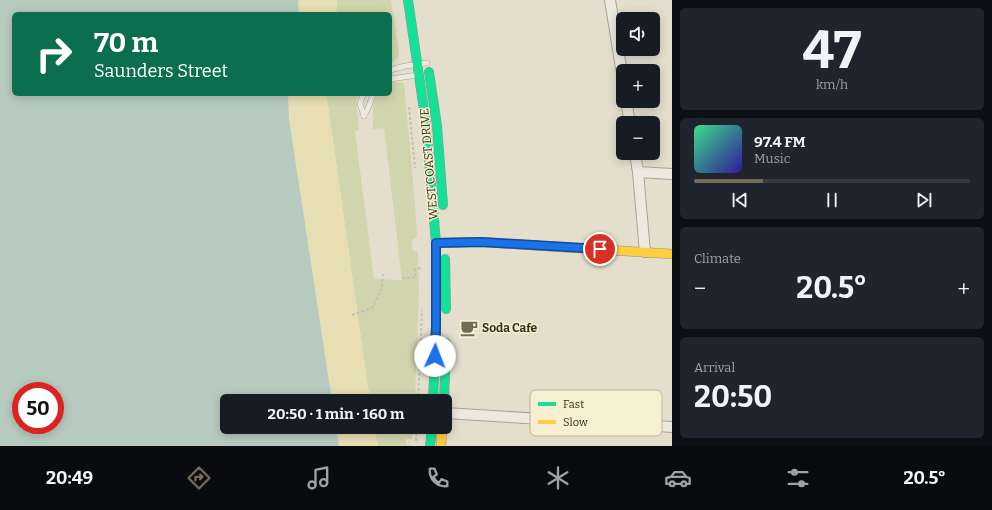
<!DOCTYPE html>
<html lang="en">
<head>
<meta charset="utf-8">
<style>
	:root { --surface:#171b24; --page:#20242c; --text:#f1f3f6; --muted:#9ea1a6; --line:#363941; --accent:#756b5a }
	body { margin:0; font-family:Bitter,serif; background:var(--page); color:var(--text); height:100vh; display:flex; flex-direction:column; font-size:15px; white-space:nowrap }
	* { box-sizing:border-box; margin:0 }
	p { font-size:13px; color:var(--muted) }
	.icon { flex:none; width:22px; height:22px; fill:none; stroke:currentColor; stroke-width:2; stroke-linecap:round; stroke-linejoin:round }
	.map { position:relative; flex:1; overflow:hidden }
	.sheet { display:flex; flex-direction:column; gap:8px; padding:8px; background:#0d0f14; width:320px }
	.sheet>* { flex:none }
	.guide { position:absolute; left:12px; top:12px; width:380px; height:84px; border-radius:6px; box-shadow:0 2px 10px #0003; background:#0b6e4f; color:#fff; overflow:hidden }
	.fabs { position:absolute; left:616px; top:12px; display:grid; gap:8px }
	.fabs a { display:grid; place-items:center; width:44px; height:44px; border-radius:6px; background:var(--surface); box-shadow:0 2px 10px #0003; font-size:20px }
	.speed { position:absolute; left:12px; top:382px; display:flex; gap:8px; font-size:20px; font-weight:700; text-align:center }
	.speed>* { display:grid; place-content:center; width:52px; height:52px; border-radius:50%; background:var(--surface); box-shadow:0 2px 10px #0003; line-height:1 }
	.speed .limit { border:6px solid #d22; background:#fff; color:#111 }
	.pin { position:absolute; display:grid; place-items:center; width:34px; height:34px; color:#fff; margin:-17px; border:2px solid #fff; border-radius:50%; box-shadow:0 1px 4px #0007 }
	.me { position:absolute; width:44px; margin:-22px; rotate:2deg; stroke-linejoin:round; filter:drop-shadow(0 0 3px #0008) }
	.turn { display:flex; align-items:center; gap:14px; height:84px; padding:0 16px; font-size:18px }
	.turn .icon { width:52px; height:52px; stroke-width:2.5 }
	.turn b { display:block; font-size:28px; line-height:34px }
	.big { font-size:30px; font-weight:700; line-height:1.1 }
	.sheet .card { flex:1; display:flex; flex-direction:column; justify-content:center; gap:6px; min-width:0; padding:0 14px; border-radius:6px; background:var(--page) }
	.sheet .dial { align-items:center; gap:0 }
	.dial b { font-size:52px; line-height:1 }
	.song { display:flex; align-items:center; gap:12px }
	.cover { width:48px; height:48px; border-radius:6px; background:linear-gradient(135deg,hsl(150 70% 55%),hsl(250 70% 35%)) }
	.played { height:4px; border-radius:2px; background:linear-gradient(90deg,var(--accent) 25%,var(--line) 25%) }
	.keys { display:flex; justify-content:space-around; direction:ltr }
	.heat { display:flex; justify-content:space-between; align-items:center; font-size:22px; direction:ltr }
	.trip { position:absolute; left:220px; top:394px; width:232px; height:40px; border-radius:6px; background:var(--surface); box-shadow:0 2px 10px #0003; font-weight:700; line-height:40px; text-align:center }
	.menu { display:flex; height:64px; justify-content:space-around; align-items:center; background:#090b0e; color:var(--muted) }
	.menu .icon { width:28px; height:28px }
	.menu .active { color:var(--accent) }
	.menu b { font-size:18px; color:var(--text) }
	main { display:flex; flex:1; min-height:0 }
	.map>svg:first-child { display:block }
	.green { fill:#d1d5ae }
	.sand { fill:#e8deb3 }
	.water { fill:#b7cac0; fill-rule:evenodd }
	.lines { fill:none; stroke-linecap:round; stroke-linejoin:round }
	.lane-casing { stroke:#a9a395; stroke-width:6 }
	.street-casing { stroke:#a9a395; stroke-width:12 }
	.fast-casing { stroke:#999385; stroke-width:10 }
	.slow-casing { stroke:#999385; stroke-width:10 }
	.path { stroke:#c5c0b5; stroke-width:2; stroke-dasharray:3 2; stroke-linecap:butt }
	.lane { stroke:#ece9de; stroke-width:5 }
	.street { stroke:#ece9de; stroke-width:10 }
	.fast { stroke:#16e098; stroke-width:9 }
	.slow { stroke:#ffcf43; stroke-width:9 }
	.route-casing { stroke:#114b97; stroke-width:10 }
	.route { stroke:#1a73e8; stroke-width:7 }
	.labels { text-anchor:middle; dominant-baseline:central; stroke-width:3; stroke-linejoin:round; paint-order:stroke }
	.street-label { font-size:12px; fill:#392d1d; stroke:#f6efd1 }
	.poi-label { font-size:12px; font-weight:bold; fill:#392d1d; stroke:#f6efd1; text-anchor:start }
	.key { fill:#f6efd1; stroke:#bdb59b; stroke-width:1 }
	.key-label { font-size:11px; fill:#392d1d }
</style>
</head>
<body>
<main>
<div class="map">
<svg width="672" height="446" viewBox="0 0 672 446">
	<rect width="100%" height="100%" fill="#e4dfcc"/>
	<g class="green">
		<polygon points="337,0 391,0 399,52 399,57 393,62 390,63 390,14 336,14"/>
		<polygon points="392,82 398,82 404,83 415,203 417,237 412,240 412,250 418,253 419,290 415,401 370,401 327,99 327,94 358,94 356,100 359,130 355,131 374,279 402,280 384,128 373,129 373,106 377,94 390,94 390,83"/>
		<polygon points="374,427 413,427 412,439 406,439 406,444 412,445 412,446 378,446"/>
	</g>
	<g class="sand">
		<polygon points="298,0 337,0 336,14 299,14"/>
		<polygon points="288,94 327,94 327,99 370,401 332,401 289,119"/>
		<polygon points="336,427 374,427 378,446 339,446"/>
	</g>
	<path class="water" d="M0 0H298L299 14H14V94H288L289 119 332 401H227V427H336L339 446H0ZM21 391H55V425H21Z"/>
	<g class="lines">
		<g class="lane-casing">
			<g id="lane">
				<polyline points="390,70 405,66 427,63"/>
				<polyline points="390,79 418,75"/>
				<polyline points="363,94 360,104 364,116"/>
				<polyline points="364,116 369,106 373,94"/>
			</g>
		</g>
		<g class="street-casing">
			<g id="street">
				<polyline points="610,0 623,80"/>
				<polyline points="626,101 630,123"/>
				<polyline points="635,153 638,172 645,252"/>
				<polyline points="638,172 672,174"/>
				<polyline points="445,413 672,427"/>
			</g>
		</g>
		<g class="fast-casing">
			<g id="fast">
				<polyline points="408,0 426,124 436,243 436,326 433,401"/>
				<polyline points="429,72 437,126 443,205"/>
				<polyline points="445,259 446,309"/>
				<polyline points="444,401 446,343"/>
				<polyline points="430,446 432,427"/>
			</g>
		</g>
		<g class="slow-casing">
			<g id="slow">
				<polyline points="436,243 481,242 672,254"/>
				<polyline points="441,446 442,427"/>
			</g>
		</g>
		<g class="path">
			<polyline points="409,107 415,168"/>
			<polyline points="402,278 416,277 415,269 422,268"/>
			<polyline points="352,315 372,308 381,290 383,274"/>
			<polyline points="418,401 422,310"/>
			<polyline points="416,441 417,427"/>
		</g>
		<use href="#lane" class="lane"/>
		<use href="#street" class="street"/>
		<use href="#fast" class="fast"/>
		<use href="#slow" class="slow"/>
	</g>
	<g class="lines">
		<g class="route-casing">
			<polyline id="route" points="435,356 436,326 436,243 481,242 600,249"/>
		</g>
		<use href="#route" class="route"/>
	</g>
	<defs>
		<g id="cafe-bare" transform="scale(1.38)"><path d="M-5.5-4.5H6V0H3Q3 3.5 0 3.5H-2.5Q-5.5 3.5-5.5 0ZM3-3.2v2h1.7v-2ZM-6 4.5H4V6H-6Z" fill="#756b5a" stroke="#f6efd1" stroke-width="2.5" paint-order="stroke"/></g>
	</defs>
	<g fill-rule="evenodd">
		<use href="#cafe-bare" x="469" y="328"/>
	</g>
	<g class="labels">
		<g class="street-label">
			<text transform="translate(429 164) rotate(-95)">WEST COAST DRIVE</text>
		</g>
		<g class="poi-label">
			<text x="482" y="328">Soda Cafe</text>
		</g>
	</g>
	<rect x="530" y="390" width="132" height="46" rx="6" class="key"/>
	<rect x="538" y="402" width="18" height="4" fill="#16e098"/>
	<rect x="538" y="420" width="18" height="4" fill="#ffcf43"/>
	<g class="key-label">
		<text x="563" y="408">Fast</text>
		<text x="563" y="426">Slow</text>
	</g>
</svg>
<div class="fabs">
<a><svg class="icon" aria-label="sound" viewBox="0 0 24 24"><path d="M4 9h4l5-4v14l-5-4H4zM17 9q2 3 0 6"/></svg></a>
<a>+</a>
<a>−</a>
</div>
<div class="speed"><div class="limit">50</div></div>
<div class="pin" style="left:600px;top:249px;background:#d93025"><svg class="icon" aria-label="arrive" viewBox="0 0 24 24"><path d="M6 21V4h12l-3 4 3 4H6"/></svg></div>
<svg class="me" style="left:435px;top:356px" viewBox="-20 -20 40 40"><circle r="19" fill="#fff"/><path d="M0-13L10 11 0 6-10 11z" fill="#1a73e8"/></svg>
<div class="trip">20:50 · 1 min · 160 m</div>
<div class="guide">
<div class="turn"><svg class="icon" aria-label="right" viewBox="0 0 24 24"><path d="M7 20v-9h11M14 6l5 5-5 5"/></svg><div><b>70 m</b>Saunders Street</div></div>
</div>
</div>
<section class="sheet">
<div class="card dial"><b>47</b><p>km/h</p></div>
<div class="card">
<div class="song"><i class="cover"></i><div><b>97.4 FM</b><p>Music</p></div></div>
<div class="played"></div>
<div class="keys"><svg class="icon" aria-label="previous" viewBox="0 0 24 24"><path d="M18 5L8 12l10 7zM5 5v14"/></svg><svg class="icon" aria-label="pause" viewBox="0 0 24 24"><path d="M8 5v14M16 5v14"/></svg><svg class="icon" aria-label="next" viewBox="0 0 24 24"><path d="M6 5l10 7-10 7zM19 5v14"/></svg></div>
</div>
<div class="card"><p>Climate</p>
<div class="heat"><a>−</a><b class="big">20.5°</b><a>+</a></div>
</div>
<div class="card"><p>Arrival</p><b class="big">20:50</b></div>
</section>
</main>
<nav class="menu">
<b>20:49</b>
<svg class="icon active" aria-label="directions" viewBox="0 0 24 24"><path d="M12 3l9 9-9 9-9-9zM9 14v-3h6M13 9l2 2-2 2"/></svg>
<svg class="icon" aria-label="music" viewBox="0 0 24 24"><path d="M9 18V5l10-2v13"/><circle cx="6" cy="18" r="3"/><circle cx="16" cy="16" r="3"/></svg>
<svg class="icon" aria-label="phone" viewBox="0 0 24 24"><path d="M5 4h4l2 5-3 2q2 4 5 5l2-3 5 2v4C11 20 4 13 5 4z"/></svg>
<svg class="icon" aria-label="climate" viewBox="0 0 24 24"><path d="M12 3v18M4 7l16 10M4 17L20 7"/></svg>
<svg class="icon" aria-label="car" viewBox="0 0 24 24"><path d="M5 17H2v-5l4-1 3-4h7l3 4 3 1v5h-3M9 17h6M6 11h13"/><circle cx="7" cy="17" r="2"/><circle cx="17" cy="17" r="2"/></svg>
<svg class="icon" aria-label="filters" viewBox="0 0 24 24"><path d="M4 7h16M4 17h16"/><circle cx="9" cy="7" r="2"/><circle cx="15" cy="17" r="2"/></svg>
<b>20.5°</b>
</nav>
</body>
</html>
